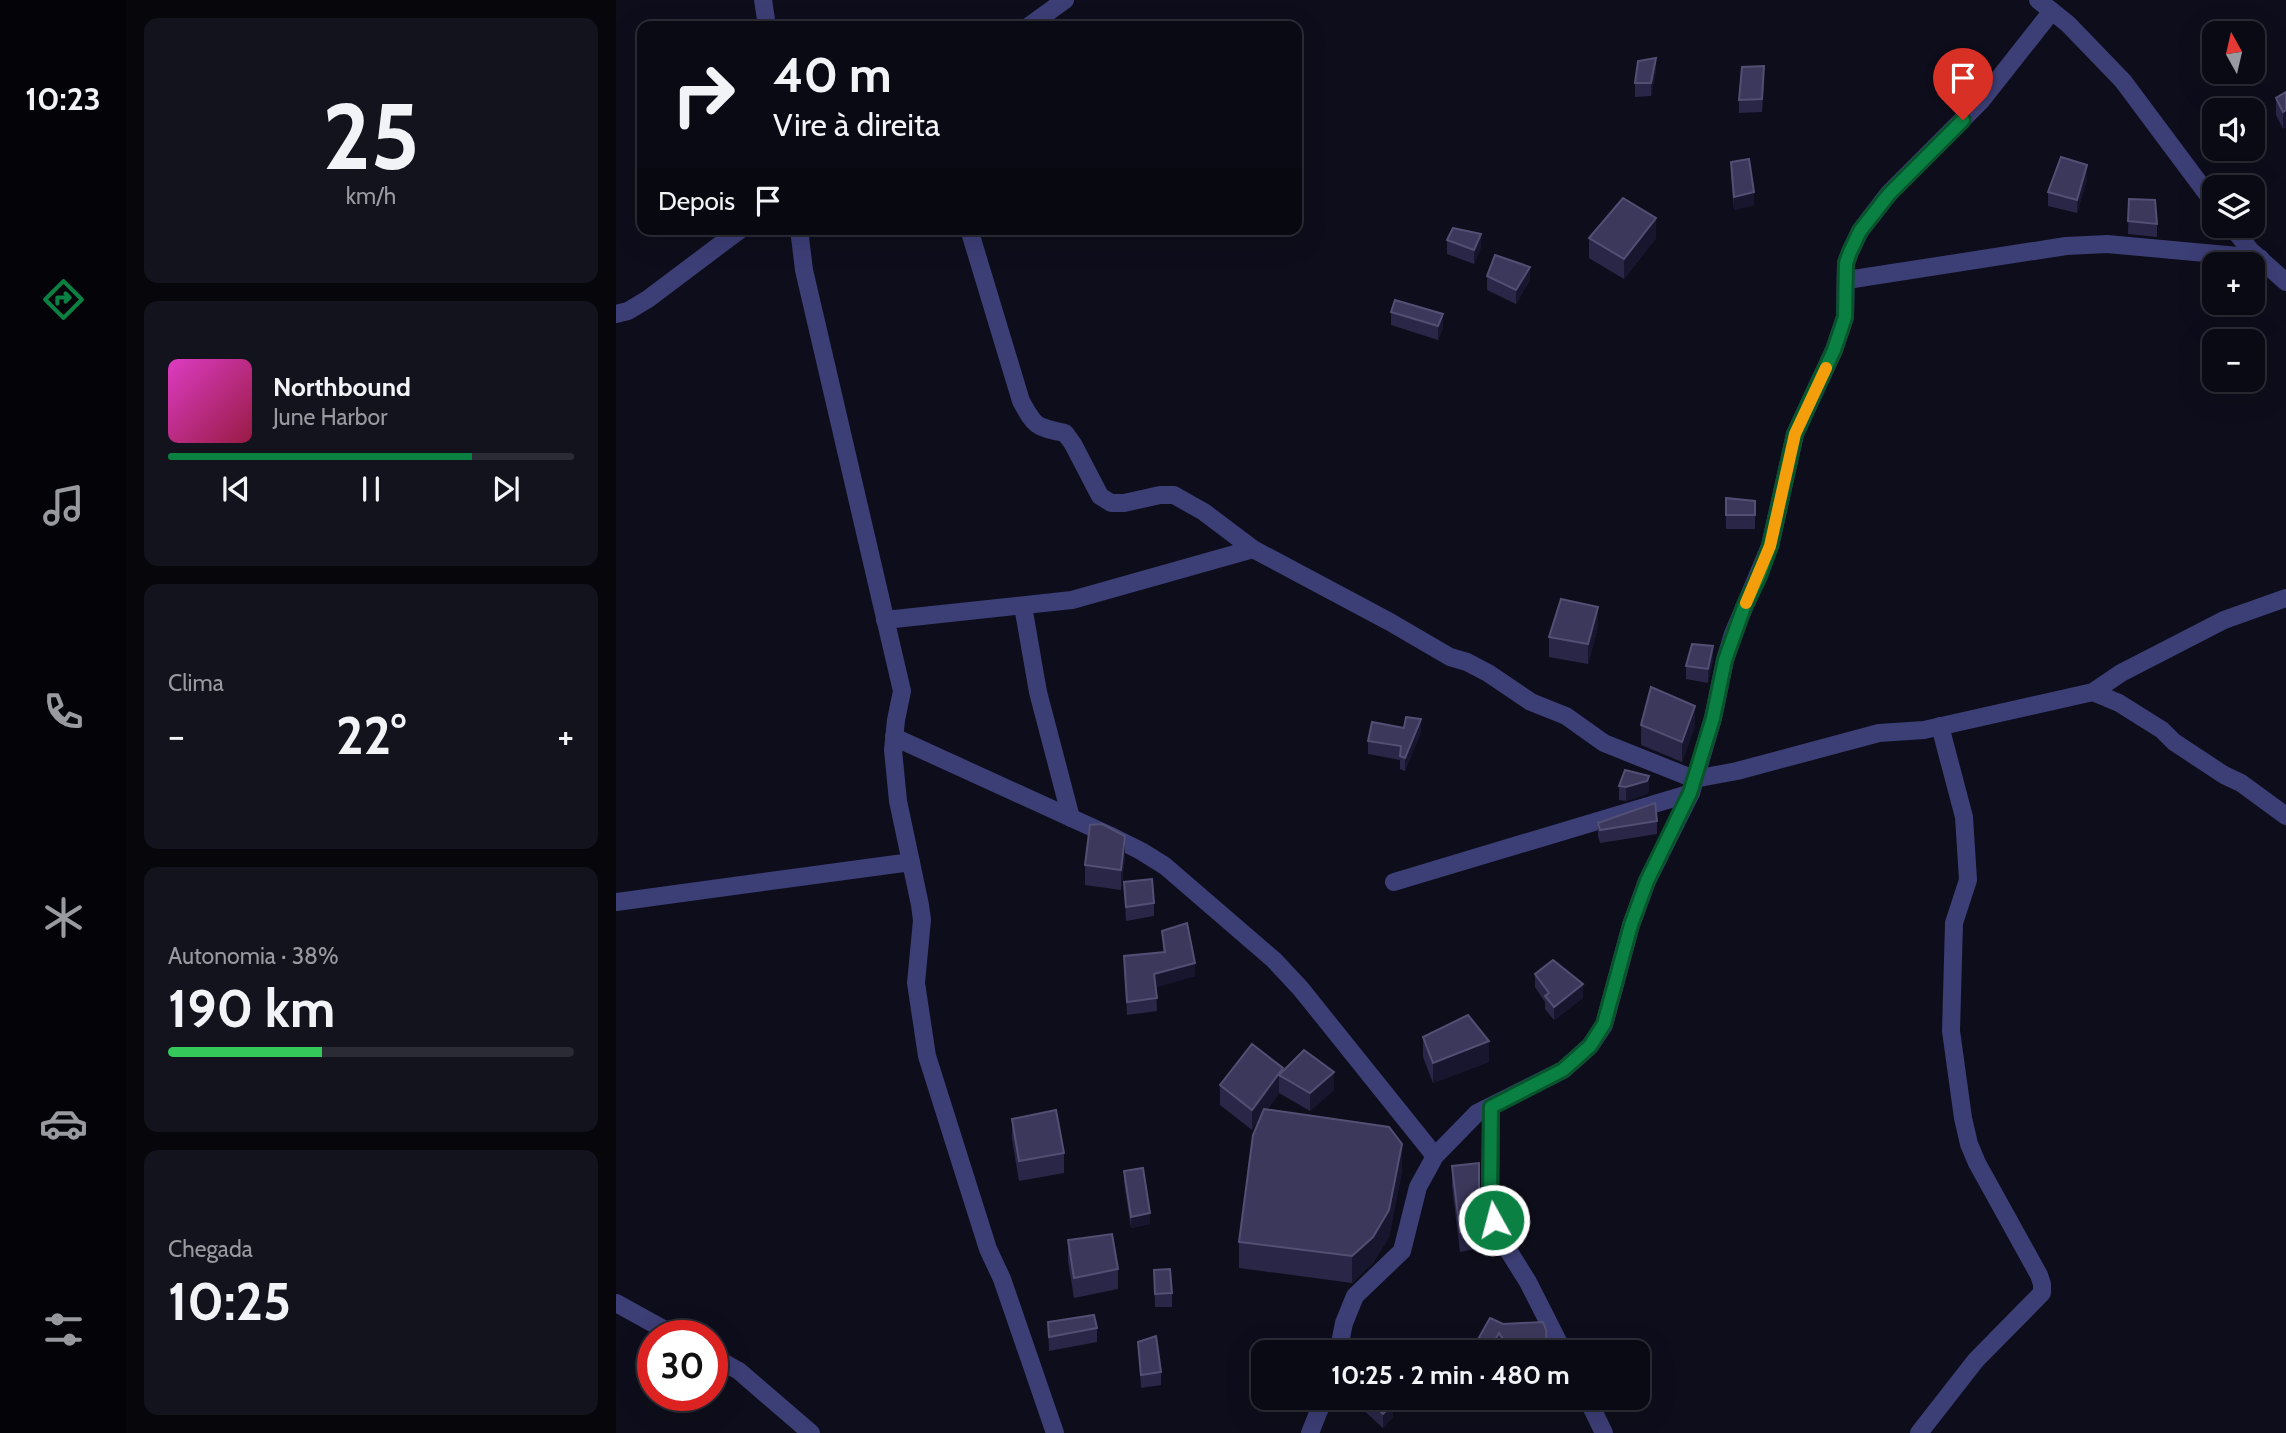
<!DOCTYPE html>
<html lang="pt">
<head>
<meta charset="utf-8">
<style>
	:root { --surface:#0a0a14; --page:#13131d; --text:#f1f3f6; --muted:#999aa0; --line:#2a2b34; --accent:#0b8043 }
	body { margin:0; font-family:Cabin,sans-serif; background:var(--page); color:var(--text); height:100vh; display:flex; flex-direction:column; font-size:26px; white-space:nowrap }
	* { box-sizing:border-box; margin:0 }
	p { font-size:23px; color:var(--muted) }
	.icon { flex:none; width:38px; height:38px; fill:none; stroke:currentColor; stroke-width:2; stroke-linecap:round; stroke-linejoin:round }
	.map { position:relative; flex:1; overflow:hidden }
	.side { display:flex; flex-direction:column; gap:18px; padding:18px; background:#06060b; width:490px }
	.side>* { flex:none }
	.guide { position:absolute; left:21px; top:21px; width:665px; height:214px; border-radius:14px; box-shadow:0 7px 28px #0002,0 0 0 2px var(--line); background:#0a0a14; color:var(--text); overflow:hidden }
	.needle { width:46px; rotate:352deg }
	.fabs { position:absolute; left:1586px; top:21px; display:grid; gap:14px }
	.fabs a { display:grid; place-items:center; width:63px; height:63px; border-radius:14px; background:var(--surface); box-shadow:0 7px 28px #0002,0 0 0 2px var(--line); font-size:35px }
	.speed { position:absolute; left:21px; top:1320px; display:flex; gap:14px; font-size:35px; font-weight:700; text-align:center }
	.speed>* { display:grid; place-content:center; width:91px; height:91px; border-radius:50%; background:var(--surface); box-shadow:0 7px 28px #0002,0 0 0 2px var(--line); line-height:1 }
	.speed .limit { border:10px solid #d22; background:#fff; color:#111 }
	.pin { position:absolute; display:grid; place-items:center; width:60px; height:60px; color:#fff; margin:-72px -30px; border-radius:50% 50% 50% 0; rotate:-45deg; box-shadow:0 0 7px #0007 }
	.pin .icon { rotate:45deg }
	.me { position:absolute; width:77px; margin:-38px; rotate:353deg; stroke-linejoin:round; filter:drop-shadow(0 0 5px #0008) }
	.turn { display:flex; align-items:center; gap:24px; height:147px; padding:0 21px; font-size:32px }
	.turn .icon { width:91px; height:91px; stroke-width:2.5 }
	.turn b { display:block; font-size:49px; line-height:60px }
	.then { display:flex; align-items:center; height:66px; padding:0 21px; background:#0003; gap:14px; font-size:26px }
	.big { font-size:52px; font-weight:700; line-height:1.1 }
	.side .widget { flex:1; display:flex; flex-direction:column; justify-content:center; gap:10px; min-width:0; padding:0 24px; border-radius:14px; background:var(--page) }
	.side .dial { align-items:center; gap:0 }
	.dial b { font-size:91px; line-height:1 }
	.song { display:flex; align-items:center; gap:21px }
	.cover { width:84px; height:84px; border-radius:10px; background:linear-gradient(135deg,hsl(310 70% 55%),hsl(340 70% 35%)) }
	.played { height:7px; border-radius:4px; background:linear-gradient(90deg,var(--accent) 75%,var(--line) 75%) }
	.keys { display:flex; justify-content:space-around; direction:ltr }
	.heat { display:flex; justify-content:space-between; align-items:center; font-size:38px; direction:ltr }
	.charge { height:10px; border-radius:5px; background:linear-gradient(90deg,#34c759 38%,var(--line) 0) }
	.trip { position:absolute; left:635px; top:1340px; width:399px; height:70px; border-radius:14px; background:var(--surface); box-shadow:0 7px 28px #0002,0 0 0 2px var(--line); font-weight:700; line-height:70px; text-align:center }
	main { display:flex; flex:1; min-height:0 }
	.tab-bar { display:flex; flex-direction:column; width:126px; justify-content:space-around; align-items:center; background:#040408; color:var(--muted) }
	.tab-bar .icon { width:49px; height:49px }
	.tab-bar .on { color:var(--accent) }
	.tab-bar b { font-size:32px; color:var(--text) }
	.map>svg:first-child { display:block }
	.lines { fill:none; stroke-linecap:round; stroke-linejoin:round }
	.minor { stroke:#3c3e76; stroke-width:18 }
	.wall { fill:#2a2647 }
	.shaded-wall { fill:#18152e }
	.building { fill:#3c385b; stroke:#524f74; stroke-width:2 }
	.route-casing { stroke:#07532c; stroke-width:18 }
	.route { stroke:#0b8043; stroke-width:12 }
	.slow { stroke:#f59e0b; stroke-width:12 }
</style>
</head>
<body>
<main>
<nav class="tab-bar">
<b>10:23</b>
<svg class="icon on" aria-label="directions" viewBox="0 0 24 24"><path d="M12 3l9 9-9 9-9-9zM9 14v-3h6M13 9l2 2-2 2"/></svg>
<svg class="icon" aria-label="music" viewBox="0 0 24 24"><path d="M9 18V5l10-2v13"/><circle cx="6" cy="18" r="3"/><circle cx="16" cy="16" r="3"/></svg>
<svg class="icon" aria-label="phone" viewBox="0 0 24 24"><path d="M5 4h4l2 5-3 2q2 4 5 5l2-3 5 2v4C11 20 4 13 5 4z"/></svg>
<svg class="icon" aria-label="climate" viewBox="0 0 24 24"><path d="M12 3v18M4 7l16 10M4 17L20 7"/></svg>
<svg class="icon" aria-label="car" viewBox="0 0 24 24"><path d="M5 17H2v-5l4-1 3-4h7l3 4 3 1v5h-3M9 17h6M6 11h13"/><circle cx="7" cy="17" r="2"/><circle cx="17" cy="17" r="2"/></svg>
<svg class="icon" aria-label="filters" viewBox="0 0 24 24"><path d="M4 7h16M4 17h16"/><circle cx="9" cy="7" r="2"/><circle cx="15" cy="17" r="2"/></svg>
</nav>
<section class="side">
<div class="widget dial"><b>25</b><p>km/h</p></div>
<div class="widget">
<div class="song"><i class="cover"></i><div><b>Northbound</b><p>June Harbor</p></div></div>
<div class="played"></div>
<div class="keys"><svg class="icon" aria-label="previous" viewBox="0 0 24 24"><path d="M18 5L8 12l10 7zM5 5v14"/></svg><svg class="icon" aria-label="pause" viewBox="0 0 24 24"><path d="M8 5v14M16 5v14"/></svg><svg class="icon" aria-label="next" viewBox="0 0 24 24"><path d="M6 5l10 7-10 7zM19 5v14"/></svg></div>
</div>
<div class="widget"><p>Clima</p>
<div class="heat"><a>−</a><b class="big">22°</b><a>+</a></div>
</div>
<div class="widget"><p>Autonomia · 38%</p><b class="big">190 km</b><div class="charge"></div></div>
<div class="widget"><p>Chegada</p><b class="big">10:25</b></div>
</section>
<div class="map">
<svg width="1670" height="1433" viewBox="0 0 1670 1433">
	<rect width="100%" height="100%" fill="#0e0d1b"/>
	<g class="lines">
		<g class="minor">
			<polyline points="147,0 151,26"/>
			<polyline points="1422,0 1452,24 1507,81 1598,203"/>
			<polyline points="413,26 449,0"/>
			<polyline points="1615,226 1635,251 1670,282"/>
			<polyline points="183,229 188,270 286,691 280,720 277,750 282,801 304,905 306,920 300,983 311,1056 372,1249 386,1279 439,1433"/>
			<path d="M353 229 405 401C419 427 420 427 449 433L457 444 484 496 495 503H508L544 495H558L588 512 637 549 774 622 834 657 851 662 872 673 915 702 950 716 988 743 1078 779 1121 771 1263 733 1308 730 1477 692 1505 673 1608 620 1670 598"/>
			<polyline points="1231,280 1450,246 1491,244 1644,258"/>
			<polyline points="0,314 12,311 32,299 125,229"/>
			<polyline points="407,606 422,692 455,818"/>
			<polyline points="269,620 456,600 637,549"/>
			<polyline points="1477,692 1503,703 1546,730 1558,742 1608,775 1625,783 1670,816"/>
			<polyline points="278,737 497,837 525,851 549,866 658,960 685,989 819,1156"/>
			<polyline points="778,882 1075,793"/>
			<polyline points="0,902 295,862"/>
			<polyline points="875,1107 874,1205 882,1234 912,1282 948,1353"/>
			<polyline points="0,1303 58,1335"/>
			<polyline points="722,1353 728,1323 739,1296 786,1251 802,1187 819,1156 861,1113 947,1070 974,1046 988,1025 1015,925 1031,881 1075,793 1097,718 1109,660 1117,634 1154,546 1179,434 1218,350 1229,317 1230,263 1234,252 1244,231 1273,193 1365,101 1436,11"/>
			<polyline points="96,1356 123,1371 195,1433"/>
			<polyline points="971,1398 988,1433"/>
			<polyline points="694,1433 708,1398"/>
			<polyline points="1303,1433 1360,1360 1426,1293 1426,1284 1423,1275 1361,1163 1353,1144 1347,1118 1335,1031 1338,923 1352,880 1348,817 1324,726"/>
		</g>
	</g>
	<g class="wall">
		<polygon points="1040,71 1035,96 1019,97 1019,83"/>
		<polygon points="1148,79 1146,112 1123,113 1123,100"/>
		<polygon points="1670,92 1670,127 1667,129 1660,115 1660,98"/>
		<polygon points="1115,162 1138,205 1118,210 1115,176"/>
		<polygon points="1471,179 1461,213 1432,206 1432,192"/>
		<polygon points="1513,199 1541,224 1541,237 1512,234"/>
		<polygon points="973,238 1040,238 1008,279 973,258"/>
		<polygon points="831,240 865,247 858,264 831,254"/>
		<polygon points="871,276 914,280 900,304 871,290"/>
		<polygon points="775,312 827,328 822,340 775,325"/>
		<polygon points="1110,498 1139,501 1139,529 1110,529"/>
		<polygon points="982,627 972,664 933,657 933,637"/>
		<polygon points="1097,660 1092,683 1070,679 1070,666"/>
		<polygon points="1025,725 1079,726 1066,762 1025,745"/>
		<polygon points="805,732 789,771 784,769 784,760 752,754 752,741"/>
		<polygon points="1003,786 1033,790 1031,794 1010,801 1003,800"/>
		<polygon points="1041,821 1041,834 984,843 982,836 982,823"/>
		<polygon points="509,856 505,890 469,885 469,865"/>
		<polygon points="508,882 538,903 538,916 510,921"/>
		<polygon points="546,931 579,976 540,987 541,1011 511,1015 508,956 547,952"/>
		<polygon points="919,974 967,998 938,1020 929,1009 929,1002 919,987"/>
		<polygon points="807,1037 873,1062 817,1083 807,1057"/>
		<polygon points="667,1072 718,1090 694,1111 663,1093 651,1110 786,1171 773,1237 757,1263 736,1283 623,1268 623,1242 645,1117 636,1130 604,1105 604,1085"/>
		<polygon points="396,1119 448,1153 448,1173 403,1181 396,1139"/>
		<polygon points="836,1166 863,1188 874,1226 874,1246 844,1252 836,1186"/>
		<polygon points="508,1171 534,1224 515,1228 508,1182"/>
		<polygon points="452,1240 502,1269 502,1289 458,1298 452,1261"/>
		<polygon points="538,1270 556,1293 556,1307 539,1307"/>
		<polygon points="874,1318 931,1353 887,1353 883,1347 880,1353 861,1353 861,1341"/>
		<polygon points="432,1322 481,1328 481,1342 433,1351"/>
		<polygon points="522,1342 545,1372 545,1385 525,1388"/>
		<polygon points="746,1398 770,1398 777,1417 767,1428 746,1409"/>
	</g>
	<g class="shaded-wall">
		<polygon points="1040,58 1040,71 1035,96 1035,83"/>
		<polygon points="1670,110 1670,127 1667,129 1667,112"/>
		<polygon points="1471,165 1471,179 1461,213 1461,200"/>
		<polygon points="1138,192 1138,205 1118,210 1118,197"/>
		<polygon points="1040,218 1040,238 1008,279 1008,259"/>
		<polygon points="865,234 865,247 858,264 858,250"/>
		<polygon points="914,267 914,280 900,304 900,290"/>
		<polygon points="827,314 827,328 822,340 822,326"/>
		<polygon points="982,607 982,627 972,664 972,644"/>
		<polygon points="1097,646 1097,660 1092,683 1092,669"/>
		<polygon points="1079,706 1079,726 1066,762 1066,742"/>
		<polygon points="805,719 805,732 789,771 789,758"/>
		<polygon points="1033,776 1033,790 1031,794 1010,801 1010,787"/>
		<polygon points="509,836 509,856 505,890 505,870"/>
		<polygon points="579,963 579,976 538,988 538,974"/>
		<polygon points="967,984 967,998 938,1020 938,1007"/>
		<polygon points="873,1041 873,1062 817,1083 817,1063"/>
		<polygon points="667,1068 667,1077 663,1075 663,1093 636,1130 636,1110"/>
		<polygon points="718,1072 718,1090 694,1111 694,1093"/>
		<polygon points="786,1144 786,1171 773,1237 757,1263 736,1283 736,1256"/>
		<polygon points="534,1213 534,1224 515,1228 515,1217"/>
		<polygon points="883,1333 883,1347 880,1353 875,1353 875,1348"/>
		<polygon points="777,1404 777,1417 767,1428 767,1414"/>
	</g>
	<g class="building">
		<polygon points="1040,58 1035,83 1019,83 1022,61"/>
		<polygon points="1148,66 1146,99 1123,100 1126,67"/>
		<polygon points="1670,92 1670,110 1667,112 1660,98"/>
		<polygon points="1445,157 1471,165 1461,200 1432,192"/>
		<polygon points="1133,159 1138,192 1118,197 1115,162"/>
		<polygon points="1007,198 1040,218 1008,259 973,238"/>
		<polygon points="1513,199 1539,200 1541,224 1512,221"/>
		<polygon points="837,228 865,234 858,250 831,240"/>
		<polygon points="879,255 914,267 900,290 871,276"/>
		<polygon points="779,300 827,314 822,326 775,312"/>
		<polygon points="1110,498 1139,501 1139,515 1110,515"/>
		<polygon points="945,599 982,607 972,644 933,637"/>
		<polygon points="1076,644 1097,646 1092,669 1070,666"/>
		<polygon points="1035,687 1079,706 1066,742 1025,725"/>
		<polygon points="790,717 805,719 789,758 784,756 785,746 752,741 756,722 788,728"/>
		<polygon points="1009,770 1033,776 1031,781 1010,787 1003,786"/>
		<polygon points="1039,803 1041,821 984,830 982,823"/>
		<polygon points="486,824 509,836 505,870 469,865 474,825"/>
		<polygon points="536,879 538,903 510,907 508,882"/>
		<polygon points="571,923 579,963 538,974 541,998 511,1002 508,956 549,952 546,931"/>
		<polygon points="937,960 967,984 938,1007 929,996 933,993 919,974"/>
		<polygon points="852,1015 873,1041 817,1063 807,1037"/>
		<polygon points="636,1044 667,1068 636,1110 604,1085"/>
		<polygon points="688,1050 718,1072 694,1093 663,1075"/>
		<polygon points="648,1109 773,1127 786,1144 773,1210 757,1237 736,1256 623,1242 637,1135"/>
		<polygon points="440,1110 448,1153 403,1161 396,1119"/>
		<polygon points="863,1163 863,1188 874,1226 844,1232 836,1166"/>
		<polygon points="527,1168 534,1213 515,1217 508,1171"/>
		<polygon points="496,1234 502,1269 458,1278 452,1240"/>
		<polygon points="554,1269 556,1293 539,1294 538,1270"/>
		<polygon points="478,1315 481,1328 433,1337 432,1322"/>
		<polygon points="874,1318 887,1324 927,1322 930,1330 931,1345 929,1353 896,1353 883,1333 875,1348 861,1341"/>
		<polygon points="540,1336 545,1372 525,1375 522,1342"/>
		<polygon points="749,1398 770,1398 777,1404 767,1414"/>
	</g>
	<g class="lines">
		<g class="route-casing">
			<polyline id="route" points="878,1220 874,1205 875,1107 947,1070 974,1046 988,1024 1015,925 1031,881 1074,793 1097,718 1109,660 1128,607 1143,576 1154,546 1179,434 1218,350 1229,317 1230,263 1234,252 1244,231 1273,194 1347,120"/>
		</g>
		<use href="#route" class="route"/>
		<polyline class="slow" points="1130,603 1154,546 1179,434 1210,368"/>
	</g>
</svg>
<div class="fabs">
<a><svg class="needle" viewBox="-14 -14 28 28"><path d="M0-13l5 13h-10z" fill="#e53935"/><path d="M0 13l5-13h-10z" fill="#999aa0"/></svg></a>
<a><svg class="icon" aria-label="sound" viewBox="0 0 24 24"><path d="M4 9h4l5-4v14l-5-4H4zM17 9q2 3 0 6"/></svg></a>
<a><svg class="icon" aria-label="layers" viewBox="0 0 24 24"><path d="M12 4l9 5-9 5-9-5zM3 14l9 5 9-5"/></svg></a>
<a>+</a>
<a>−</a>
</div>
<div class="speed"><div class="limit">30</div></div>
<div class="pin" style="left:1347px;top:120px;background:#d93025"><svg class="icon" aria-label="arrive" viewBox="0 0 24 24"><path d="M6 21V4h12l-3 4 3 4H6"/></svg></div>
<svg class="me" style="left:878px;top:1220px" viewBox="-20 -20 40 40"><circle r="17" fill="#0b8043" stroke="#fff" stroke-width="3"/><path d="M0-11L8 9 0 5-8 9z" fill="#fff"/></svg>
<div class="trip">10:25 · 2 min · 480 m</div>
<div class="guide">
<div class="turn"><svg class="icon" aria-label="right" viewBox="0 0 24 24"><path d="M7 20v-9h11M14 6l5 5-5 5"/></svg><div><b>40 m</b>Vire à direita</div></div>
<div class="then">Depois<svg class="icon" aria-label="arrive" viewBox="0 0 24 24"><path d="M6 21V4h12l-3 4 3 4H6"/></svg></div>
</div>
</div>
</main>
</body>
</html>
